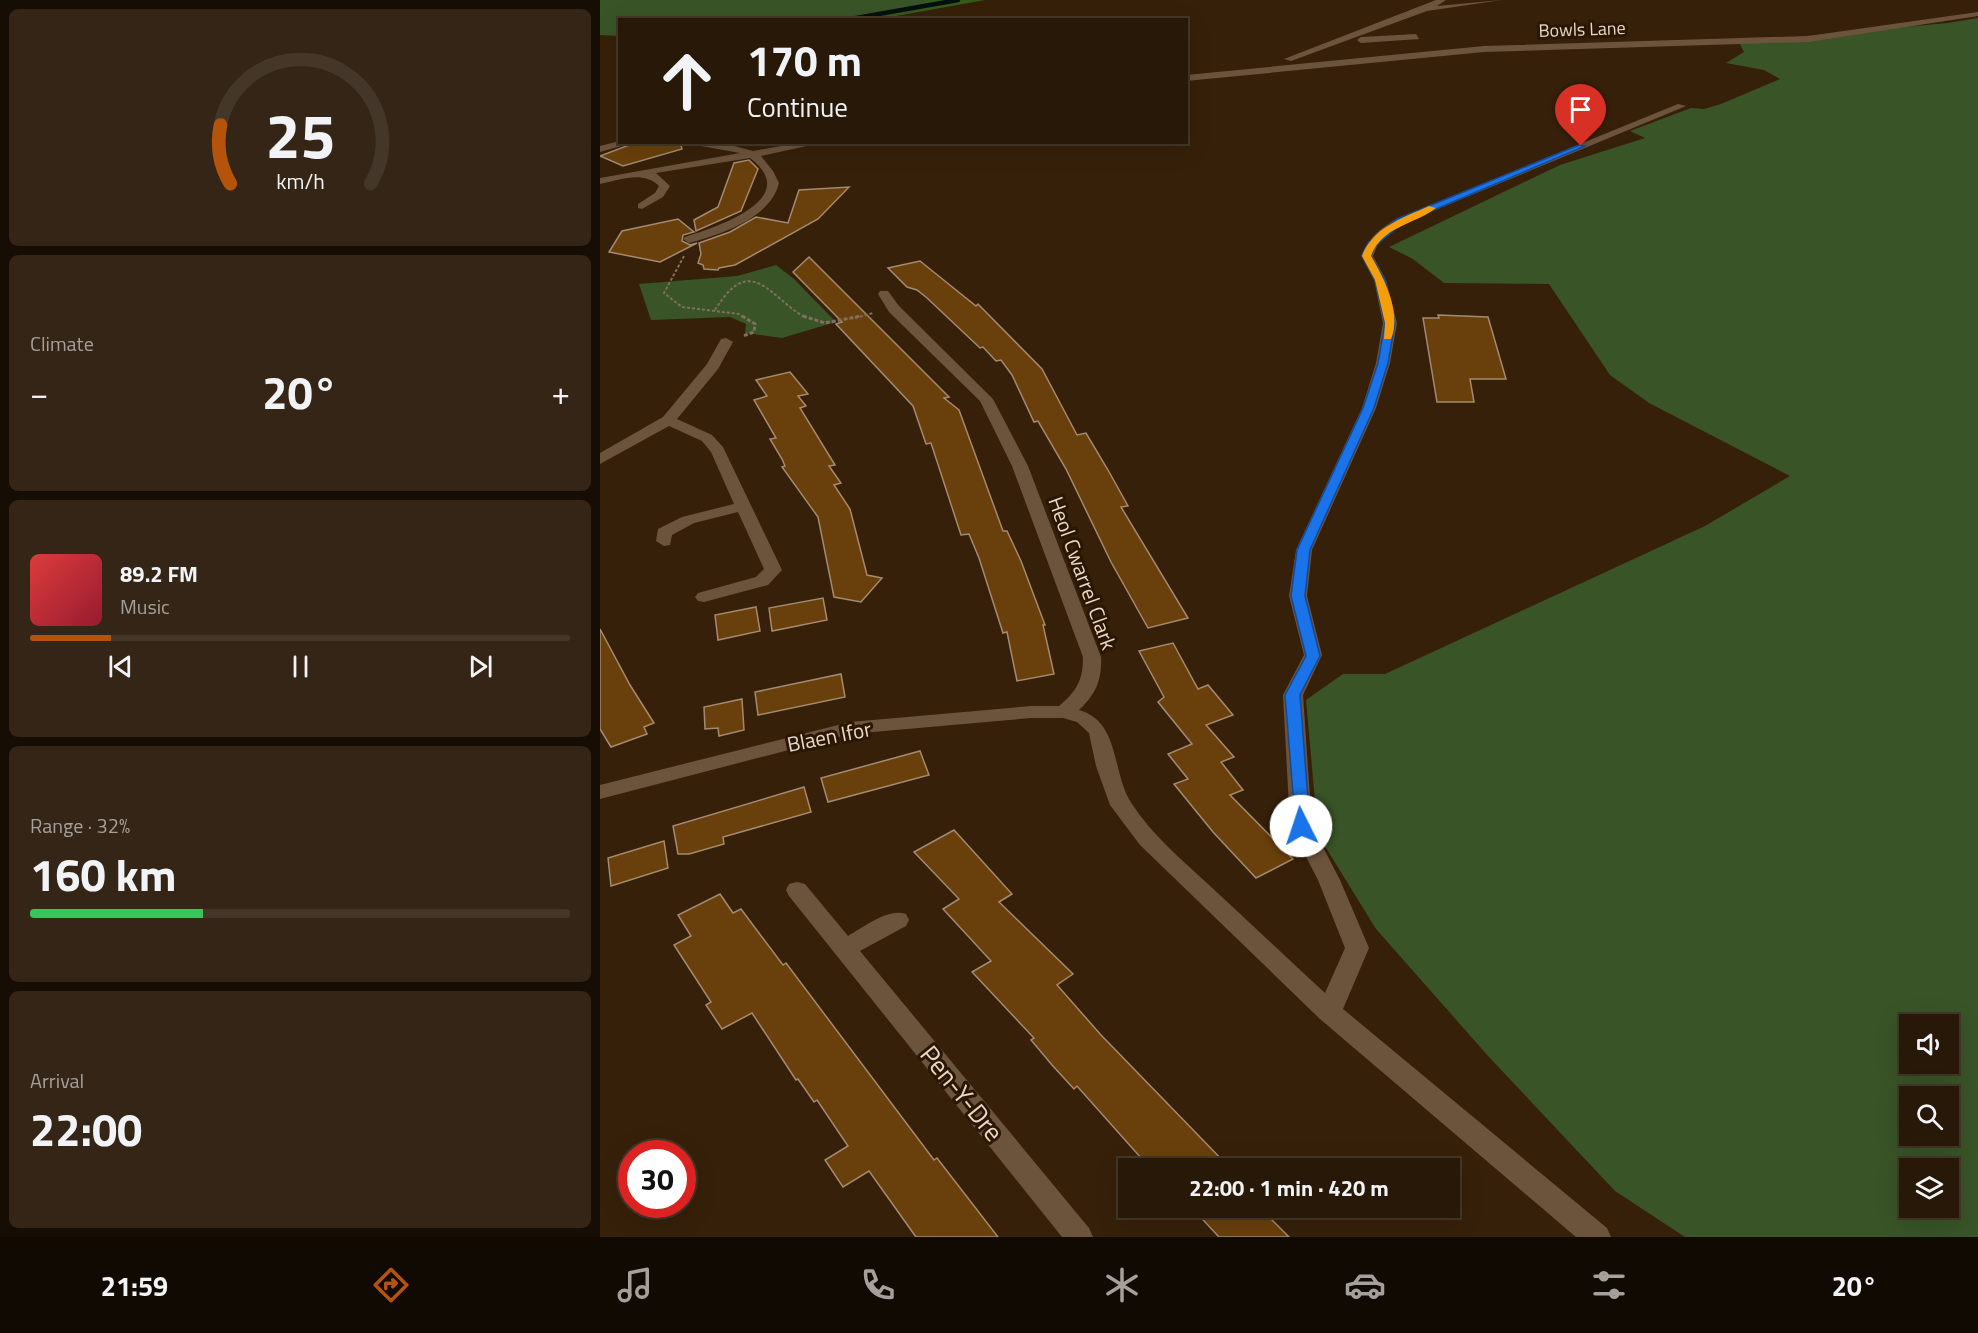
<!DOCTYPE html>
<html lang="en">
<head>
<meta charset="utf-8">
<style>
	:root { --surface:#281808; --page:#342516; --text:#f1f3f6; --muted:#a5a09c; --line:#443729; --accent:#b45309 }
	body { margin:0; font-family:"Titillium Web",sans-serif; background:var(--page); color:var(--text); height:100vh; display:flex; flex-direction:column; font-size:22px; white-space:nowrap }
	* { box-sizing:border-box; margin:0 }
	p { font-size:20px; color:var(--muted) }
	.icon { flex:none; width:33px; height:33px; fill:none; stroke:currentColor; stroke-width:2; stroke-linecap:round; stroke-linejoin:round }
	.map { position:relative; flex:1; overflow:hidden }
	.panel { display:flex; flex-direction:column; gap:9px; padding:9px; background:#160d04; width:600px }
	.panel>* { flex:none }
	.banner { position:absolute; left:18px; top:18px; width:570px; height:126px; border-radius:0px; box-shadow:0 6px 24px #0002,0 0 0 2px var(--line); background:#281808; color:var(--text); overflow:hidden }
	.controls { position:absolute; left:1299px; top:1014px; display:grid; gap:12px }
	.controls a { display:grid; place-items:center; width:60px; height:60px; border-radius:0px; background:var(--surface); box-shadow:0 6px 24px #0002,0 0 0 2px var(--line); font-size:30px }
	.speed { position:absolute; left:18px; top:1140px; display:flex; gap:12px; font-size:30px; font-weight:700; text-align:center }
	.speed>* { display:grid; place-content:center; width:78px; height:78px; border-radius:50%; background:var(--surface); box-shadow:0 6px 24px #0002,0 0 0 2px var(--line); line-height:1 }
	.speed .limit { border:9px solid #d22; background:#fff; color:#111 }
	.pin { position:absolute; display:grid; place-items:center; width:51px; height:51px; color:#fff; margin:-62px -26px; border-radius:50% 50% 50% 0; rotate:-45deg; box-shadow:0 0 6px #0007 }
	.pin .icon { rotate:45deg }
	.me { position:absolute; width:66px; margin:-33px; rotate:356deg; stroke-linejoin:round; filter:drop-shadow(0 0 4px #0008) }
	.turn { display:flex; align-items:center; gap:21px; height:126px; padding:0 30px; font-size:27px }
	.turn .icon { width:78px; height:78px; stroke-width:2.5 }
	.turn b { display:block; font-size:42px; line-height:51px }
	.big { font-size:45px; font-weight:700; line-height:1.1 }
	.panel .card { flex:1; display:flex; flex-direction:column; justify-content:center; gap:9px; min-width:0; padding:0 21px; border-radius:9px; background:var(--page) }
	.panel .dial { align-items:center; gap:0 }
	.dial svg { height:156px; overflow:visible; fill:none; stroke:var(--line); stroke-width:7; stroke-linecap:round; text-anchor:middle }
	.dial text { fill:var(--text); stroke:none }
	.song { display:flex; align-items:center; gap:18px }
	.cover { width:72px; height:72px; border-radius:9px; background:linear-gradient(135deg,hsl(0 70% 55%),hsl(350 70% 35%)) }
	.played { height:6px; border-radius:3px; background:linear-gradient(90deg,var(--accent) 15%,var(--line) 15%) }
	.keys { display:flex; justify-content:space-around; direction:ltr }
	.heat { display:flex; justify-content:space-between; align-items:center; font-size:33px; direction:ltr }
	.charge { height:9px; border-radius:4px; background:linear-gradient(90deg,#34c759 32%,var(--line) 0) }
	.trip { position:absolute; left:518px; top:1158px; width:342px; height:60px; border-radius:0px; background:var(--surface); box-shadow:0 6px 24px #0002,0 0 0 2px var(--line); font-weight:700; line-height:60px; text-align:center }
	.dock { display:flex; height:96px; justify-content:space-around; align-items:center; background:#100a03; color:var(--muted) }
	.dock .icon { width:42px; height:42px }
	.dock .on { color:var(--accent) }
	.dock b { font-size:27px; color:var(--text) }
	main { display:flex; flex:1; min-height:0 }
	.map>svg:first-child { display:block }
	.green { fill:#395427; fill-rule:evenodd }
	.forest { fill:#365c17 }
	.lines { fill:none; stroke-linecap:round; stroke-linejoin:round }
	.stream { stroke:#030f11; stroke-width:4.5 }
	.building { fill:#69400b; stroke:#a48a70; stroke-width:1.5 }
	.path-far1 { stroke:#826f5d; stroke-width:2; stroke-dasharray:3 2; stroke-linecap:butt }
	.path { stroke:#826f5d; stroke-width:3; stroke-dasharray:4 2; stroke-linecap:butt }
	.minor { fill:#6c533c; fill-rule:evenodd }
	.route { fill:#1a73e8; stroke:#114b97; stroke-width:1.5 }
	.slow { fill:#f59e0b }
	.labels { text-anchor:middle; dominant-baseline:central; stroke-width:6; stroke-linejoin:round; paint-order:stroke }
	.far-street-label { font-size:18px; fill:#e7d8cb; stroke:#2b1602 }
	.street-label { font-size:21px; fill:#e7d8cb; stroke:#2b1602 }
	.near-street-label { font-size:26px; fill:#e7d8cb; stroke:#2b1602 }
</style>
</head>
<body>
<main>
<section class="panel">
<div class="card dial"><svg viewBox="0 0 100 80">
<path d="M14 69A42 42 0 1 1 86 69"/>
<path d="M14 69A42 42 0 0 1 9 39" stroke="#b45309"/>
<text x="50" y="56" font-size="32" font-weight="700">25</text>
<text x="50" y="72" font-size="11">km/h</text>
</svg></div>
<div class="card"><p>Climate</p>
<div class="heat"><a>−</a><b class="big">20°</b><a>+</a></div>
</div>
<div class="card">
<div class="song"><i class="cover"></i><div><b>89.2 FM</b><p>Music</p></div></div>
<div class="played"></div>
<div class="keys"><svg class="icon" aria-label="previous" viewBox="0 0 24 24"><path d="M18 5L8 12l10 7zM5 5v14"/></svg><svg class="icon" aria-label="pause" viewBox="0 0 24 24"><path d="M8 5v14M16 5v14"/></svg><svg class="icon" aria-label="next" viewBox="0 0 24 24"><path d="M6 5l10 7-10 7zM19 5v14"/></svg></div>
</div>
<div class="card"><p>Range · 32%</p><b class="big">160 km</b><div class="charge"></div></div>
<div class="card"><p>Arrival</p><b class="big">22:00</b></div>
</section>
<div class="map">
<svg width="1378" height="1237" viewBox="0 0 1378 1237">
	<rect width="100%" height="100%" fill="#36200a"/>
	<g class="green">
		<polygon points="0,0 323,0 328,7 245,20 20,20 19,36 0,35"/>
		<path d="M1378 18V1237H1085L1015 1191 889 1057 776 929 718 835 706 700 743 674H785L1105 526 1190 476 1049 403 1010 375 949 284 844 283 813 259 789 247 960 165 1045 138 1030 131 1091 108 1104 109 1121 104 1180 79 1164 70 1126 63 1144 52 1139 42 1348 23ZM1310 1024H1348V1064H1310ZM1310 1096H1348V1136H1310ZM1310 1168H1348V1208H1310Z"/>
		<polygon points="176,265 194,279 236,322 182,338 145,333 146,324 130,317 51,320 39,284 137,276"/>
	</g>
	<polygon class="forest" points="323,0 385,0 279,19 245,19 327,7"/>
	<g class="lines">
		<polyline class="stream" points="245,20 358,0"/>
	</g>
	<g class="building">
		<polygon points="37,142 77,143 81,145 82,149 23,166 0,156"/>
		<polygon points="149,160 158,169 141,211 96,231 94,220 118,207 134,163"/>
		<polygon points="249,187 218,219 135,265 119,268 118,270 104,269 103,265 98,263 101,254 99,243 130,232 156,217 188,223 199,190"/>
		<polygon points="78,219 94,232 83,235 82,241 90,245 97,243 60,262 9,252 22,231"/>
		<polygon points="209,257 349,397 344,398 359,410 403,531 407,531 421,561 445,625 443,625 454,674 417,681 407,632 403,633 379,558 369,534 361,535 331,443 326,444 313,406 236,324 242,322 193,272"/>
		<polygon points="320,261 376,306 378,304 442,369 477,435 486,433 508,470 528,506 521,507 588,618 548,628 511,562 466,469 438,421 434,422 412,375 401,360 396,361 383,347 380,348 327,298 317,290 307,287 288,268"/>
		<polygon points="838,315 888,317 906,379 870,379 874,402 837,402 823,318 839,318"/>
		<polygon points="190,372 208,394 198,396 206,406 200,408 235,465 229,466 241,483 234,485 250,509 267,575 282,578 261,602 234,597 218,517 182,467 185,466 182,459 170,439 176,438 154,400 167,396 156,380"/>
		<polygon points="223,598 227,620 172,631 169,608"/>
		<polygon points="156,607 160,631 118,640 115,615"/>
		<polygon points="0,629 30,685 54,723 44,727 47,734 11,747 0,729"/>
		<polygon points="573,643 598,689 608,685 633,715 606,725 634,757 621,762 643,790 630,795 693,859 656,878 613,832 574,784 588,779 568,754 592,744 558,702 564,697 539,651"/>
		<polygon points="241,674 245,697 158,715 155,692"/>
		<polygon points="142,699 144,730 119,736 118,728 105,729 104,707"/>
		<polygon points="320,751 329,775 228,802 221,778"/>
		<polygon points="204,787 211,812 123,837 124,844 89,854 78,854 73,826"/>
		<polygon points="354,830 412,894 399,902 473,974 457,985 501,1035 630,1168 550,1168 477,1086 474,1089 452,1065 431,1040 434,1038 372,972 391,961 343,909 359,899 314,852"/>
		<polygon points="64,841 68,868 11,886 8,858"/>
		<polygon points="120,894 133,913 141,909 183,965 186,963 334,1160 337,1158 398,1237 316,1237 269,1171 243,1187 225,1160 248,1146 217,1100 214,1102 198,1079 196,1080 152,1013 122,1029 106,1005 111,1002 74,945 91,936 78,915"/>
		<polygon points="592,1208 660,1208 689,1237 619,1237"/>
	</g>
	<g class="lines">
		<g class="path-far1">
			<polyline points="84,256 64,293 82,307 139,314 145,318"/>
			<path d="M115 310C151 251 170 298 206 318"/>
			<polyline points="255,318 273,313"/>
		</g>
		<g class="path">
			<polyline points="142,316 155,324 154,332 143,336"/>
			<polyline points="203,316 225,323 261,316"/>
		</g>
		<g class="minor">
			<polygon points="836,0 846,0 837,6 902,0 827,11 691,61 684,59"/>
			<polygon points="1378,12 1378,16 1208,42 884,52 586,81 586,75 884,46 1208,36"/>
			<polygon points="816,34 819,39 761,43 757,40 761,37"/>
			<path d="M1078 104 1086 106 804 223 784 237 777 246 773 256 786 280 797 323 790 363 776 408 712 550 707 596 722 655 703 695 712 826 740 880 769 948 743 1009 1007 1228 1011 1237H976L720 1019 540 845 510 805 496 766 489 733 477 722 463 718H431L250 734 0 799V785L250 722 431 706H459C477 691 483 680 483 657L412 466 380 401 289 312 278 294 280 291H288L299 306 393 399 428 466 501 657C502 680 496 694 479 710 521 722 511 773 532 804 552 835 581 859 608 884 647 920 686 957 725 993L745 948 718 880 690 826 683 695 704 655 689 596 696 550 762 408 776 363 783 323 774 280 761 256C768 238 780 229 796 219Z"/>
			<polygon points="20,141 35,142 0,152 0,146"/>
			<path d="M79 142H119L153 151 203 142H225L161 156 173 171 179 183C170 219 121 234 89 243L83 239 85 237C116 227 204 199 150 158L56 173 70 186 63 197 42 209 38 208V204L55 193 59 186C43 170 20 180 0 184V178L140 153Z"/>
			<polygon points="126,338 133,342 118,369 77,419 112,435 123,447 182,570 168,585 104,602 98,601 95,597 98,593 156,577 164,569 138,512 94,523 72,535 70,545 64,546 56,541 58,529 82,517 134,504 111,452 102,441 69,426 0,464 0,453 63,417 107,364 121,339"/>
			<path d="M197 882 205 884 248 936C264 927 288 908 306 914L309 920 306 926 260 951 489 1228 493 1237H462L189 896 186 890 189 884Z"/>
		</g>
	</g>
	<polygon class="route" points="979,145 985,146 803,223 775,246 771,256 785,280 795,323 788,363 774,408 710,550 705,596 720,656 700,695 710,826 707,831 696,831 685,695 706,656 691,596 697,550 763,408 778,363 785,323 775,280 762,256 768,243 797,219"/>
	<path class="slow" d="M829 206 836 208C814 225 782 226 771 256 784 278 802 313 791 339H784L785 323 775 280 762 256C773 227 803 218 829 206Z"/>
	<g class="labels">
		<g class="far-street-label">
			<text transform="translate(982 29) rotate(-2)">Bowls Lane</text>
		</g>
		<g class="street-label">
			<text transform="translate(483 573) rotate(70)">Heol Cwarrel Clark</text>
			<text transform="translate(229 736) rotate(-11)">Blaen Ifor</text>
		</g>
		<g class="near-street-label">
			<text transform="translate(362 1093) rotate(51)">Pen-Y-Dre</text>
		</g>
	</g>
</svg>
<div class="controls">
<a><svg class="icon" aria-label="sound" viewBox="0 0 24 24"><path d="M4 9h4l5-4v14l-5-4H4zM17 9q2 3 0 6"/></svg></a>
<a><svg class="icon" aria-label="search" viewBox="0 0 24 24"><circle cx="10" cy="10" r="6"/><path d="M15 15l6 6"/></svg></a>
<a><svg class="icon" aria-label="layers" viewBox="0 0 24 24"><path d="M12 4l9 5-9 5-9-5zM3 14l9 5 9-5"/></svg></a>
</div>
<div class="speed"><div class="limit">30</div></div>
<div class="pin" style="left:981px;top:146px;background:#d93025"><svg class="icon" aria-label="arrive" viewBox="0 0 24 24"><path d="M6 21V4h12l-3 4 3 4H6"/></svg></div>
<svg class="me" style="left:701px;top:826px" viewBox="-20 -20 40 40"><circle r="19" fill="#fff"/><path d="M0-13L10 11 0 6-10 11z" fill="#1a73e8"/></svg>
<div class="trip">22:00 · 1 min · 420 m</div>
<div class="banner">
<div class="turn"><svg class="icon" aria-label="ahead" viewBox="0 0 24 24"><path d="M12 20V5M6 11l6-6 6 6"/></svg><div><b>170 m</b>Continue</div></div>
</div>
</div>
</main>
<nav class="dock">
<b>21:59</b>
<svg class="icon on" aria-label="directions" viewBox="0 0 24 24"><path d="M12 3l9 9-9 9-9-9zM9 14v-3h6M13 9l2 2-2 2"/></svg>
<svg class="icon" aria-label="music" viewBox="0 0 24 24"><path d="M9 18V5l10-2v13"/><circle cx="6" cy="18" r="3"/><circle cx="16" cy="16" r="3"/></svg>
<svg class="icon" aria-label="phone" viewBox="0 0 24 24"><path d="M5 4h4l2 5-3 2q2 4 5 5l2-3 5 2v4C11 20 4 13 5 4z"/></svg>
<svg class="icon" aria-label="climate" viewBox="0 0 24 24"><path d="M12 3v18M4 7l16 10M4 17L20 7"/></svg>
<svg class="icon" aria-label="car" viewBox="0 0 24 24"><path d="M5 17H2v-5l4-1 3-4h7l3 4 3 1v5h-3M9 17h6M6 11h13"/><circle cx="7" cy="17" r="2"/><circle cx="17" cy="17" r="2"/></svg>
<svg class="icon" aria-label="filters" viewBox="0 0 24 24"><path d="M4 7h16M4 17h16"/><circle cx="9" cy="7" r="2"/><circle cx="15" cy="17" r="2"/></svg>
<b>20°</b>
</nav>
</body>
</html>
